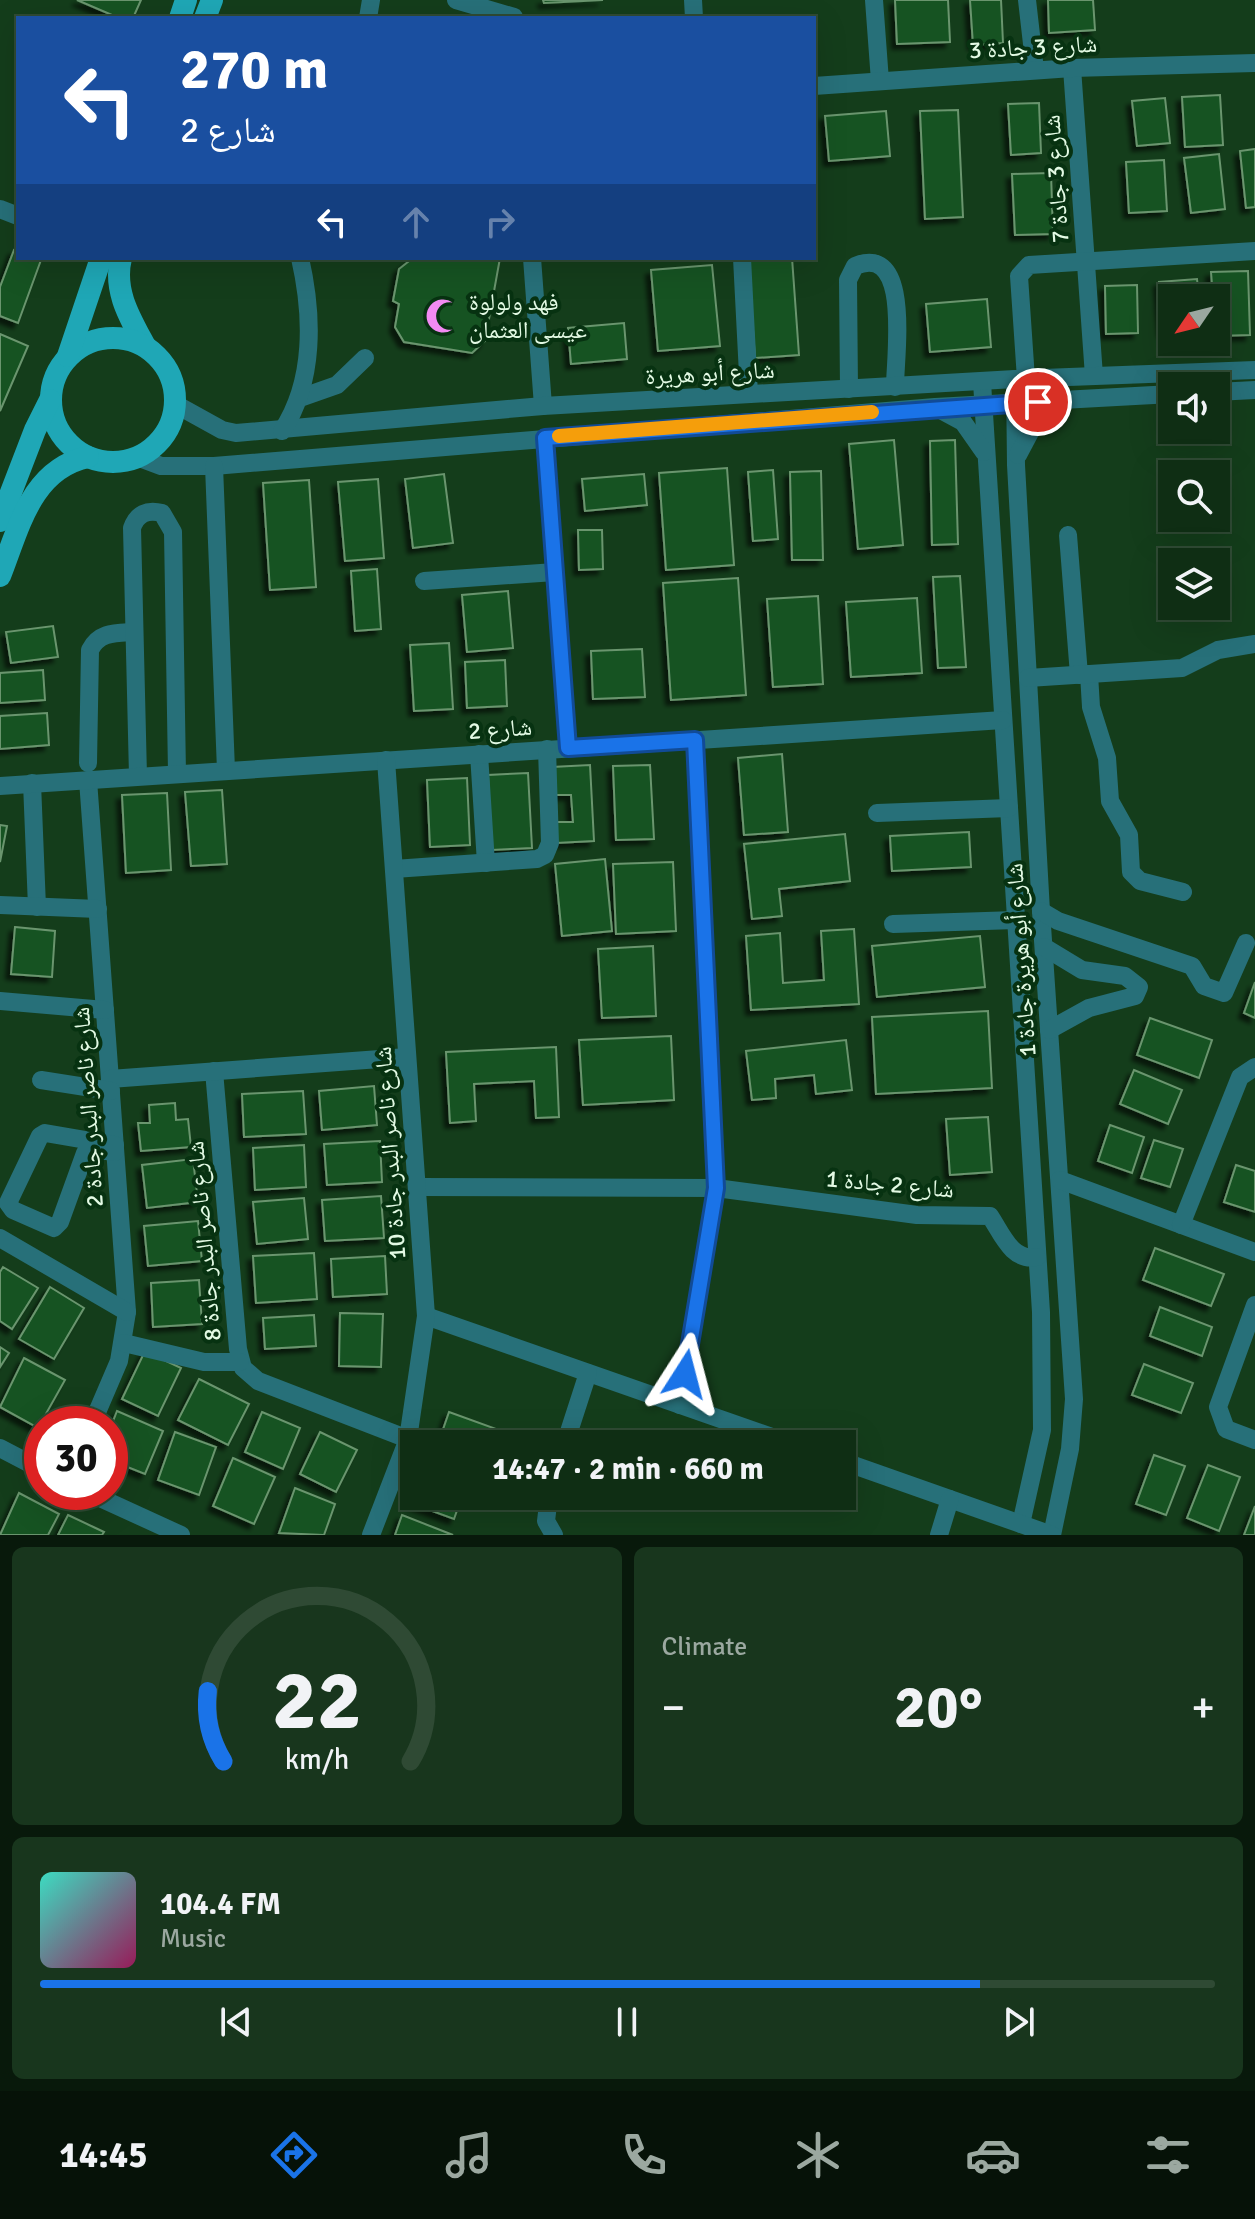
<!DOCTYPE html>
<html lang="en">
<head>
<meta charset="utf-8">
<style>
	:root { --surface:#0f2e14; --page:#18361d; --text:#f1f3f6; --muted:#9ba8a0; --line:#2f4a34; --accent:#1a73e8 }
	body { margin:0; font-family:Signika,"Noto Naskh Arabic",sans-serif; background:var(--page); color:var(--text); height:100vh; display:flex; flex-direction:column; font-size:30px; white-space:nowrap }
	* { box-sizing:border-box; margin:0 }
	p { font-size:26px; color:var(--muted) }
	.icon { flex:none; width:44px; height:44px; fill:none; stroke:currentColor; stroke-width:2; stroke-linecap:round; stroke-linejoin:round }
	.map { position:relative; height:1535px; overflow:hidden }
	.drawer { display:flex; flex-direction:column; gap:12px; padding:12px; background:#08190b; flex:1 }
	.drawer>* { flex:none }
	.top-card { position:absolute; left:16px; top:16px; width:800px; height:244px; border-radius:0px; box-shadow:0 8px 32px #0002,0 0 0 2px var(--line); background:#1a4fa0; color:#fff; overflow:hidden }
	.needle { width:52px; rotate:235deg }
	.buttons { position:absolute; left:1158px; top:284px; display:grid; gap:16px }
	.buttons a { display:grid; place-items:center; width:72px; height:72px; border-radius:0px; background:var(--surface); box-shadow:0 8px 32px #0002,0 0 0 2px var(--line); font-size:40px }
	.speed { position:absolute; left:24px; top:1406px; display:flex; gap:16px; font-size:40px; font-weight:700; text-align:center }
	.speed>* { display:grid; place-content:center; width:104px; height:104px; border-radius:50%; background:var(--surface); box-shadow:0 8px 32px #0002,0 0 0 2px var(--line); line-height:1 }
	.speed .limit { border:12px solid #d22; background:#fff; color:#111 }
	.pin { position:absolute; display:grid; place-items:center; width:68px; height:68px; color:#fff; margin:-34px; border:4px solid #fff; border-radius:50%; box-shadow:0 2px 8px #0007 }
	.me { position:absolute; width:88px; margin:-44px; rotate:9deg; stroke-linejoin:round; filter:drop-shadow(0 0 6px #0008) }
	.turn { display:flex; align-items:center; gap:28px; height:168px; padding:0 32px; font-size:36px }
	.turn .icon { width:104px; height:104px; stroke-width:2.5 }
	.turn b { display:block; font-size:56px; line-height:68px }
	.lanes { display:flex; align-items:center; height:76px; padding:0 32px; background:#0003; justify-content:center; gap:40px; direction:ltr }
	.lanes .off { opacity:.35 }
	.big { font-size:60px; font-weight:700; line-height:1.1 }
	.drawer .tile { flex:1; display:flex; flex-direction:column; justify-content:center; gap:12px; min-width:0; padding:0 28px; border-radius:12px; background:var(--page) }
	.drawer .dial { align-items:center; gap:0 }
	.dial svg { height:208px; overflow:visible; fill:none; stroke:var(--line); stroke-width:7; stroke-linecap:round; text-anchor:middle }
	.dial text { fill:var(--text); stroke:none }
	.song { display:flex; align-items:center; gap:24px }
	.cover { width:96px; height:96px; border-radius:12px; background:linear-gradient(135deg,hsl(170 70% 55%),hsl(330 70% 35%)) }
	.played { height:8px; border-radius:4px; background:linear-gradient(90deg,var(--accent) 80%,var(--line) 80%) }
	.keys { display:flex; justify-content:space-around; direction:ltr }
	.heat { display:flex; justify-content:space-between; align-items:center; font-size:44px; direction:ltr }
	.drawer .tiles { flex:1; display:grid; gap:12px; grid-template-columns:1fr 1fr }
	.tile:last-child { grid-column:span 2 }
	.trip { position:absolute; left:400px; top:1430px; width:456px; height:80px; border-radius:0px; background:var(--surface); box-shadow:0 8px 32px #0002,0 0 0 2px var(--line); font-weight:700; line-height:80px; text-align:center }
	.tab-bar { display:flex; height:128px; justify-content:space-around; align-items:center; background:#061208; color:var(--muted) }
	.tab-bar .icon { width:56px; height:56px }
	.tab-bar .selected { color:var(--accent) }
	.tab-bar b { font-size:36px; color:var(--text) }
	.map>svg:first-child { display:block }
	.building { fill:#145222; stroke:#6a956e; stroke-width:2; filter:url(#shadow) }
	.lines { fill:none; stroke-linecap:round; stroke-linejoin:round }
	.minor { stroke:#277079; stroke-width:18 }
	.major { stroke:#1fa7b6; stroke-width:22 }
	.route-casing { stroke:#114b97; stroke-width:20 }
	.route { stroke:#1a73e8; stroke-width:14 }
	.slow { stroke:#f59e0b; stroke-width:14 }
	.labels { text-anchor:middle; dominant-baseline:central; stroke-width:8; stroke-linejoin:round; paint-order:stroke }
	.street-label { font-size:24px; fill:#e3fae4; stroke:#073211 }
	.poi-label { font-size:24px; fill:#e3fae4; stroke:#073211; text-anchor:start }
</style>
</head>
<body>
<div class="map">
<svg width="1255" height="1535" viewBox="0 0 1255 1535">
	<defs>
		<filter id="shadow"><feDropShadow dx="-5" dy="5" stdDeviation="2" flood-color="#0009"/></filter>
	</defs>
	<rect width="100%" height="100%" fill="#143d1b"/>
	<g class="building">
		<polygon points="77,0 141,0 133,18 119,18"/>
		<polygon points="543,0 603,0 544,3"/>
		<polygon points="895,0 948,0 950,42 897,44"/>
		<polygon points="970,0 1001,0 1003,43 973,45"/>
		<polygon points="1048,0 1093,0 1095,30 1049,33"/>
		<polygon points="1220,95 1223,145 1185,147 1182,97"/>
		<polygon points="1165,98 1170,143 1137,146 1132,101"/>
		<polygon points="1039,103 1041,153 1011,155 1008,104"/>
		<polygon points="958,110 963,217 925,219 920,111"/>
		<polygon points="886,111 890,156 829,161 825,116"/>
		<polygon points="1255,149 1255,207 1246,208 1240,151"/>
		<polygon points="1219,154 1225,209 1191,213 1184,158"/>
		<polygon points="1164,160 1167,211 1129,213 1126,162"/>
		<polygon points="1051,173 1053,234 1015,235 1012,174"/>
		<polygon points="14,250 18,251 18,258 41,260 18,323 0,316 0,287"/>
		<polygon points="413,258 500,258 485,341 472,353 404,342 395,327 399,304 393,301 399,269"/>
		<polygon points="748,258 792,258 799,355 755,358"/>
		<polygon points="712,265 720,346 658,351 651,270"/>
		<polygon points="1248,271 1250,335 1216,336 1211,272"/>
		<polygon points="1197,279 1199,298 1172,298 1172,332 1163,332 1159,282"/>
		<polygon points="1137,285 1138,333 1106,334 1105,286"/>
		<polygon points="987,299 991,347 930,352 926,304"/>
		<polygon points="624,323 627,359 571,364 568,328"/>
		<polygon points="0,334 28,346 0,411"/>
		<polygon points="894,440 903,545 858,549 849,444"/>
		<polygon points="955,440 958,544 932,545 930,441"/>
		<polygon points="727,468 734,565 666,570 659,473"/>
		<polygon points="773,470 778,539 753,541 748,472"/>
		<polygon points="821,471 823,560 792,560 790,472"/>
		<polygon points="444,474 453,543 413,548 405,479"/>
		<polygon points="644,474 647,505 585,511 582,479"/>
		<polygon points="378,479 384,558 345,561 338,482"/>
		<polygon points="309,480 316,587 270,590 263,483"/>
		<polygon points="578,530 602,530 603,569 579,570"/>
		<polygon points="377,569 381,629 355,631 351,571"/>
		<polygon points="960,576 966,667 938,668 933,577"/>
		<polygon points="738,578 746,695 671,700 663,583"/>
		<polygon points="508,591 513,648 467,652 462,595"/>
		<polygon points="818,596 823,684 773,687 767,599"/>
		<polygon points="917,598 922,673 851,677 846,602"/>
		<polygon points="53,626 58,657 11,663 6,632"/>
		<polygon points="449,643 453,709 414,711 410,645"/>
		<polygon points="642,649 645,697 593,699 591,651"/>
		<polygon points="505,660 507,706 467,708 465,662"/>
		<polygon points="43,670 45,700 0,703 0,673"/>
		<polygon points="47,713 49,745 0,749 0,716"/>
		<polygon points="782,754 788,832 744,835 738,758"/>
		<polygon points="590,765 594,841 556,843 555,822 573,822 571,795 553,795 552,767"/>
		<polygon points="650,765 654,839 616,840 613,766"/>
		<polygon points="528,773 532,848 491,850 488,775"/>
		<polygon points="467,778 470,845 430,847 427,780"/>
		<polygon points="222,790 227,864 191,866 185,792"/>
		<polygon points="167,793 171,870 126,873 122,795"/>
		<polygon points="0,825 7,826 0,862"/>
		<polygon points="969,832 971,867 892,871 890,836"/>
		<polygon points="845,834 850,881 779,889 782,916 752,919 744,844"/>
		<polygon points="605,859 612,931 562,936 555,864"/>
		<polygon points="673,862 676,931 616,934 613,864"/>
		<polygon points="15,927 55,931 52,977 11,974"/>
		<polygon points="854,929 859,1004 751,1010 746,936 780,933 783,983 824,980 821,931"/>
		<polygon points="980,936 985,987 877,997 872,946"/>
		<polygon points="653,946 656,1016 602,1018 598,949"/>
		<polygon points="1255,982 1255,1018 1244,1013"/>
		<polygon points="988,1011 992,1088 876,1094 872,1017"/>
		<polygon points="1150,1018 1212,1040 1199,1078 1137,1055"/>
		<polygon points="671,1036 674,1100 583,1105 579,1040"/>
		<polygon points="846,1040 852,1090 816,1094 814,1075 775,1079 776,1098 752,1100 746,1051"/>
		<polygon points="556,1047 559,1117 536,1118 534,1081 474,1084 476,1121 450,1123 446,1052"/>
		<polygon points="1134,1070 1182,1090 1168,1124 1120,1104"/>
		<polygon points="374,1086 377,1125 322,1130 319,1091"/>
		<polygon points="303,1091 306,1134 244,1137 242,1094"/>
		<polygon points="175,1103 176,1120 188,1119 191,1147 141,1151 138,1123 150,1123 149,1105"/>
		<polygon points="988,1117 992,1172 950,1175 946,1119"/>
		<polygon points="1110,1125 1144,1137 1132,1173 1098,1161"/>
		<polygon points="1154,1140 1183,1149 1170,1187 1141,1178"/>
		<polygon points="380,1141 382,1182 327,1185 324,1144"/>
		<polygon points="304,1145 306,1187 255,1190 253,1148"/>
		<polygon points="193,1159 198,1202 147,1208 142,1165"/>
		<polygon points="1236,1165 1255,1171 1255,1212 1224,1202"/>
		<polygon points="381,1196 384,1238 325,1241 322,1200"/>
		<polygon points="304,1198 308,1239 257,1244 253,1202"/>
		<polygon points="198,1221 202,1261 148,1266 144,1226"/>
		<polygon points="1155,1248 1224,1274 1211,1306 1143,1280"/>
		<polygon points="314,1253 317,1299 256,1303 253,1256"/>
		<polygon points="385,1256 387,1294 333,1297 331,1259"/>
		<polygon points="3,1267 38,1288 12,1329 0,1321 0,1272"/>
		<polygon points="199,1280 202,1324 153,1327 151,1283"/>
		<polygon points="50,1287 84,1308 54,1359 19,1339"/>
		<polygon points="1160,1307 1212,1327 1202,1356 1150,1336"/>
		<polygon points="340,1313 383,1314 381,1367 339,1366"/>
		<polygon points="314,1315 316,1346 265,1349 263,1318"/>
		<polygon points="0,1347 9,1353 0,1367"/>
		<polygon points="145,1351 181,1368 158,1416 122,1399"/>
		<polygon points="24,1358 65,1380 38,1428 0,1407"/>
		<polygon points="1144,1364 1193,1383 1181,1413 1132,1395"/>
		<polygon points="199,1379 249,1404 228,1445 178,1420"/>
		<polygon points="117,1411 163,1431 145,1474 110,1460 110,1429"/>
		<polygon points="262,1412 300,1428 283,1469 245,1452"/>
		<polygon points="449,1412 499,1430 494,1444 438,1444"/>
		<polygon points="175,1432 216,1447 199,1495 158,1480"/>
		<polygon points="320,1432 357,1450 336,1492 300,1474"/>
		<polygon points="1154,1455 1185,1466 1166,1515 1136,1504"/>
		<polygon points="233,1458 275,1477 254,1524 213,1506"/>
		<polygon points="1208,1465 1240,1477 1219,1531 1187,1518"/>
		<polygon points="295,1488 335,1504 324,1535 279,1533"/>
		<polygon points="19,1493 59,1514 48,1535 0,1535"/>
		<polygon points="416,1496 462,1496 454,1519 413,1504"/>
		<polygon points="1255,1506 1255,1535 1244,1535"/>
		<polygon points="68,1515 104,1532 102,1535 58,1535"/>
		<polygon points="402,1515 453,1535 395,1535"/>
	</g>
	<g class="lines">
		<g class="minor">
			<polyline points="456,0 514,17"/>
			<polyline points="693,0 694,18"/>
			<polyline points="874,0 880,81"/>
			<polyline points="1027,0 1035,70"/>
			<polyline points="368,18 371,0"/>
			<polyline points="1072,68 1094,376"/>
			<polyline points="814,86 1072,68 1255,63"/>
			<polyline points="0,209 18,216"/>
			<polyline points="532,258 543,406"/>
			<polyline points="742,258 749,394"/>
			<polyline points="1015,379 1016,465 1041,911 1074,1399 1070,1449 1052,1535"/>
			<polyline points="1026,379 1019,276 1029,265 1255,251"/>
			<polyline points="982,382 1041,1312 1042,1430 1021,1524"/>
			<path d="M849 389 848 280 855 266C912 242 895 356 895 387"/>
			<polyline points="1216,392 1255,390"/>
			<polyline points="300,398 337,385 365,358"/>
			<polyline points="175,404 222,430 236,433 543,406 1015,379 1255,370"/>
			<polyline points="937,408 963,422 984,452"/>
			<path d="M282 431C315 381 313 315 300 258"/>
			<polyline points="545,438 568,748"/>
			<polyline points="1018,455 1036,421 1060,401"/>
			<polyline points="137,457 161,466 214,466 935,407 1172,394"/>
			<polyline points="214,466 226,770"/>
			<polyline points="1068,535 1079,675"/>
			<polyline points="424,581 555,572"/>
			<polyline points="1089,674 1091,707 1107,758 1110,801 1129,835 1131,872 1140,881 1183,892"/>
			<polyline points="1028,678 1182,668 1218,650 1255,644"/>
			<polyline points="479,754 486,863"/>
			<path d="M88 763 90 650C99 632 115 633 133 632"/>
			<path d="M138 776 132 528C137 514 147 509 162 513L173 532 177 773"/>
			<polyline points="88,780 127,1312 119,1361 92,1424"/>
			<polyline points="32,783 37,907"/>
			<polyline points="0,786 1003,720"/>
			<polyline points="877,813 1009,808"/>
			<polyline points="394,869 537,859 545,855 550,843 547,749"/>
			<polyline points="0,905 98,909"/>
			<polyline points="1041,911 1058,921 1192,966 1204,986 1224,993 1246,943"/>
			<polyline points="893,924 1016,920"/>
			<polyline points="1044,947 1082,970 1125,976 1139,987 1135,996 1089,1008 1049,1030"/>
			<polyline points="0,1001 105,1010"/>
			<polyline points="214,1071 238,1349 243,1368 258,1381 408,1439"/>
			<polyline points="110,1079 407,1057"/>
			<polyline points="41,1080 111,1091"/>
			<polyline points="115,1145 45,1133 40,1136 8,1203 13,1210 54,1228 60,1222 85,1153 89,1149 115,1152"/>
			<polyline points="1060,1180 1255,1252"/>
			<path d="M418 1187 716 1188 917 1215 990 1216C1002 1234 1012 1262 1037 1257"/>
			<polyline points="1181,1225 1240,1077 1255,1067"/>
			<polyline points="0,1238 127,1312"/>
			<polyline points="1255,1305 1218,1407 1226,1429 1255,1440"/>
			<polyline points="426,1316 792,1444"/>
			<polyline points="124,1343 204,1362 240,1362"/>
			<polyline points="680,1405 716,1188 695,740"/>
			<polyline points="565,1444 588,1373"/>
			<polyline points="0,1448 42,1470"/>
			<polyline points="842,1461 1052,1535"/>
			<polyline points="87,1492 181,1535"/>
			<polyline points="549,1496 546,1521 554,1535"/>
			<polyline points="371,1535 408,1439 426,1316 386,760"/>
			<polyline points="939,1535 950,1499"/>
		</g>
		<g class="major">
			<polyline points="180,18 186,0"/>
			<polyline points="205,18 212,0"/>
			<path d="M121 258C113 291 130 318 145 346"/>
			<circle cx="113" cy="400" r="62"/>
			<polyline points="68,356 101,258"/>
			<polyline points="0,521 35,430 50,400"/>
			<path d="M0 576C19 528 31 469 88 457"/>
		</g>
	</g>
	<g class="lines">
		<g class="route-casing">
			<polyline id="route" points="685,1374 716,1188 695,740 568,748 545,438 1038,402"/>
		</g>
		<use href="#route" class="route"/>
		<polyline class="slow" points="559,436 872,412"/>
	</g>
	<defs>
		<g id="mosque-bare" transform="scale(2.76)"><path d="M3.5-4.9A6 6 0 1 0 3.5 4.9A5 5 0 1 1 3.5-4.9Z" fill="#f28af2" stroke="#073211" stroke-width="2.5" paint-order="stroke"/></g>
	</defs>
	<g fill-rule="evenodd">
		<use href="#mosque-bare" x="443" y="316"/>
	</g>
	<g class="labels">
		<g class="street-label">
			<text transform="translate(1033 47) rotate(-3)">شارع 3 جادة 3</text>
			<text transform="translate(1056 179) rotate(-94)">شارع 3 جادة 7</text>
			<text transform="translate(710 373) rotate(-3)">شارع أبو هريرة</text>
			<text transform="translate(500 729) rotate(-4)">شارع 2</text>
			<text transform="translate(1021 960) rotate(-94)">شارع أبو هريرة جادة 1</text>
			<text transform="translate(88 1107) rotate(-94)">شارع ناصر البدر جادة 2</text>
			<text transform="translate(390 1153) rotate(-94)">شارع ناصر البدر جادة 10</text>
			<text transform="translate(890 1184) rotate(5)">شارع 2 جادة 1</text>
			<text transform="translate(204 1241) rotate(-95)">شارع ناصر البدر جادة 8</text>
		</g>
		<g class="poi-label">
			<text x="469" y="302">فهد ولولوة<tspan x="469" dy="28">عيسى العثمان</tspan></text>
		</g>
	</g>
</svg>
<div class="buttons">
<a><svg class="needle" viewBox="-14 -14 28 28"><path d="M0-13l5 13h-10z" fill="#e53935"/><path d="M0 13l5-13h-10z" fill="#9ba8a0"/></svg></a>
<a><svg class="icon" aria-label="sound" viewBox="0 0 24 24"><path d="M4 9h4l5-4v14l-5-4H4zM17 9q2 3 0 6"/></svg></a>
<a><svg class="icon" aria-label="search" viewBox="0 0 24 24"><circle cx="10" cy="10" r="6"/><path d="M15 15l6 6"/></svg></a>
<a><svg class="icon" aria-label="layers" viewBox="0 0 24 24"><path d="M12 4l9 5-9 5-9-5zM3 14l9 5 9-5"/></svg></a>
</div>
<div class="speed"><div class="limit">30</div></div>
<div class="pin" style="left:1038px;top:402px;background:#d93025"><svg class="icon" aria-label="arrive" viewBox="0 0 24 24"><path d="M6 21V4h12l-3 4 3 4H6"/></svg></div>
<svg class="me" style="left:685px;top:1374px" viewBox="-20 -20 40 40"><path d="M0-17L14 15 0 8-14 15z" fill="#1a73e8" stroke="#fff" stroke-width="4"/></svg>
<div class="trip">14:47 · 2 min · 660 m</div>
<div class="top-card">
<div class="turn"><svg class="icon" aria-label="left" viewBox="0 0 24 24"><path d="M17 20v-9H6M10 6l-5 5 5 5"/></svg><div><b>270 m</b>شارع 2</div></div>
<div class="lanes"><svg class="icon" aria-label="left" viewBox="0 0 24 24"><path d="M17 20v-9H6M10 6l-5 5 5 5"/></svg><svg class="icon off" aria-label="ahead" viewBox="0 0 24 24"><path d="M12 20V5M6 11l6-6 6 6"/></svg><svg class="icon off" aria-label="right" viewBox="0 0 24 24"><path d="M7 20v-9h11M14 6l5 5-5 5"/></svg></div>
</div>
</div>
<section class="drawer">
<div class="tiles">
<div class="tile dial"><svg viewBox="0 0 100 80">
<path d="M14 69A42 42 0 1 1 86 69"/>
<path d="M14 69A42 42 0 0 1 8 42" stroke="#1a73e8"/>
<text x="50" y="56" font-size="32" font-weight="700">22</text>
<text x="50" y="72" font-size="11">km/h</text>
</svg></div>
<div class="tile"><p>Climate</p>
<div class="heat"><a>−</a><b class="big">20°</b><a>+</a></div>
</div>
<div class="tile">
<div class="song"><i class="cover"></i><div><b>104.4 FM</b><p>Music</p></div></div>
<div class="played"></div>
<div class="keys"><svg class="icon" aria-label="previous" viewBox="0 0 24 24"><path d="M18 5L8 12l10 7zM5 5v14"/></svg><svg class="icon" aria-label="pause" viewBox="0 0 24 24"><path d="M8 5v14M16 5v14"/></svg><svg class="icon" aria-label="next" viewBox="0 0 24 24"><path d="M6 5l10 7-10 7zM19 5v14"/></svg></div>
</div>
</div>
</section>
<nav class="tab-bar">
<b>14:45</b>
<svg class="icon selected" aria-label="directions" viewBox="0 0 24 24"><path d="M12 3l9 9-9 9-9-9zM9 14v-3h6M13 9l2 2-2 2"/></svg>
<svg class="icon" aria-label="music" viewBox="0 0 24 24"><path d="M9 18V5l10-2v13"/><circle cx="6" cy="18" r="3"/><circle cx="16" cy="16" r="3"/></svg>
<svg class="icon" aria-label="phone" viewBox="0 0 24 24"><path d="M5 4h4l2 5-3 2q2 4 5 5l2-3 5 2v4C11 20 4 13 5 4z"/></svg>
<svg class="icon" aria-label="climate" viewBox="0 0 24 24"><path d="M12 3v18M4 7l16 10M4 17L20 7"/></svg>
<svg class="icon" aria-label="car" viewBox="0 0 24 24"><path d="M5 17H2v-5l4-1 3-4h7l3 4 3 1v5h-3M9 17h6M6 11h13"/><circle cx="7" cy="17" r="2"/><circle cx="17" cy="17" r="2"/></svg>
<svg class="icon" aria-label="filters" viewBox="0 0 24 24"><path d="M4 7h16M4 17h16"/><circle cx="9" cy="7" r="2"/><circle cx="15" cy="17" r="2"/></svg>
</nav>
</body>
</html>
